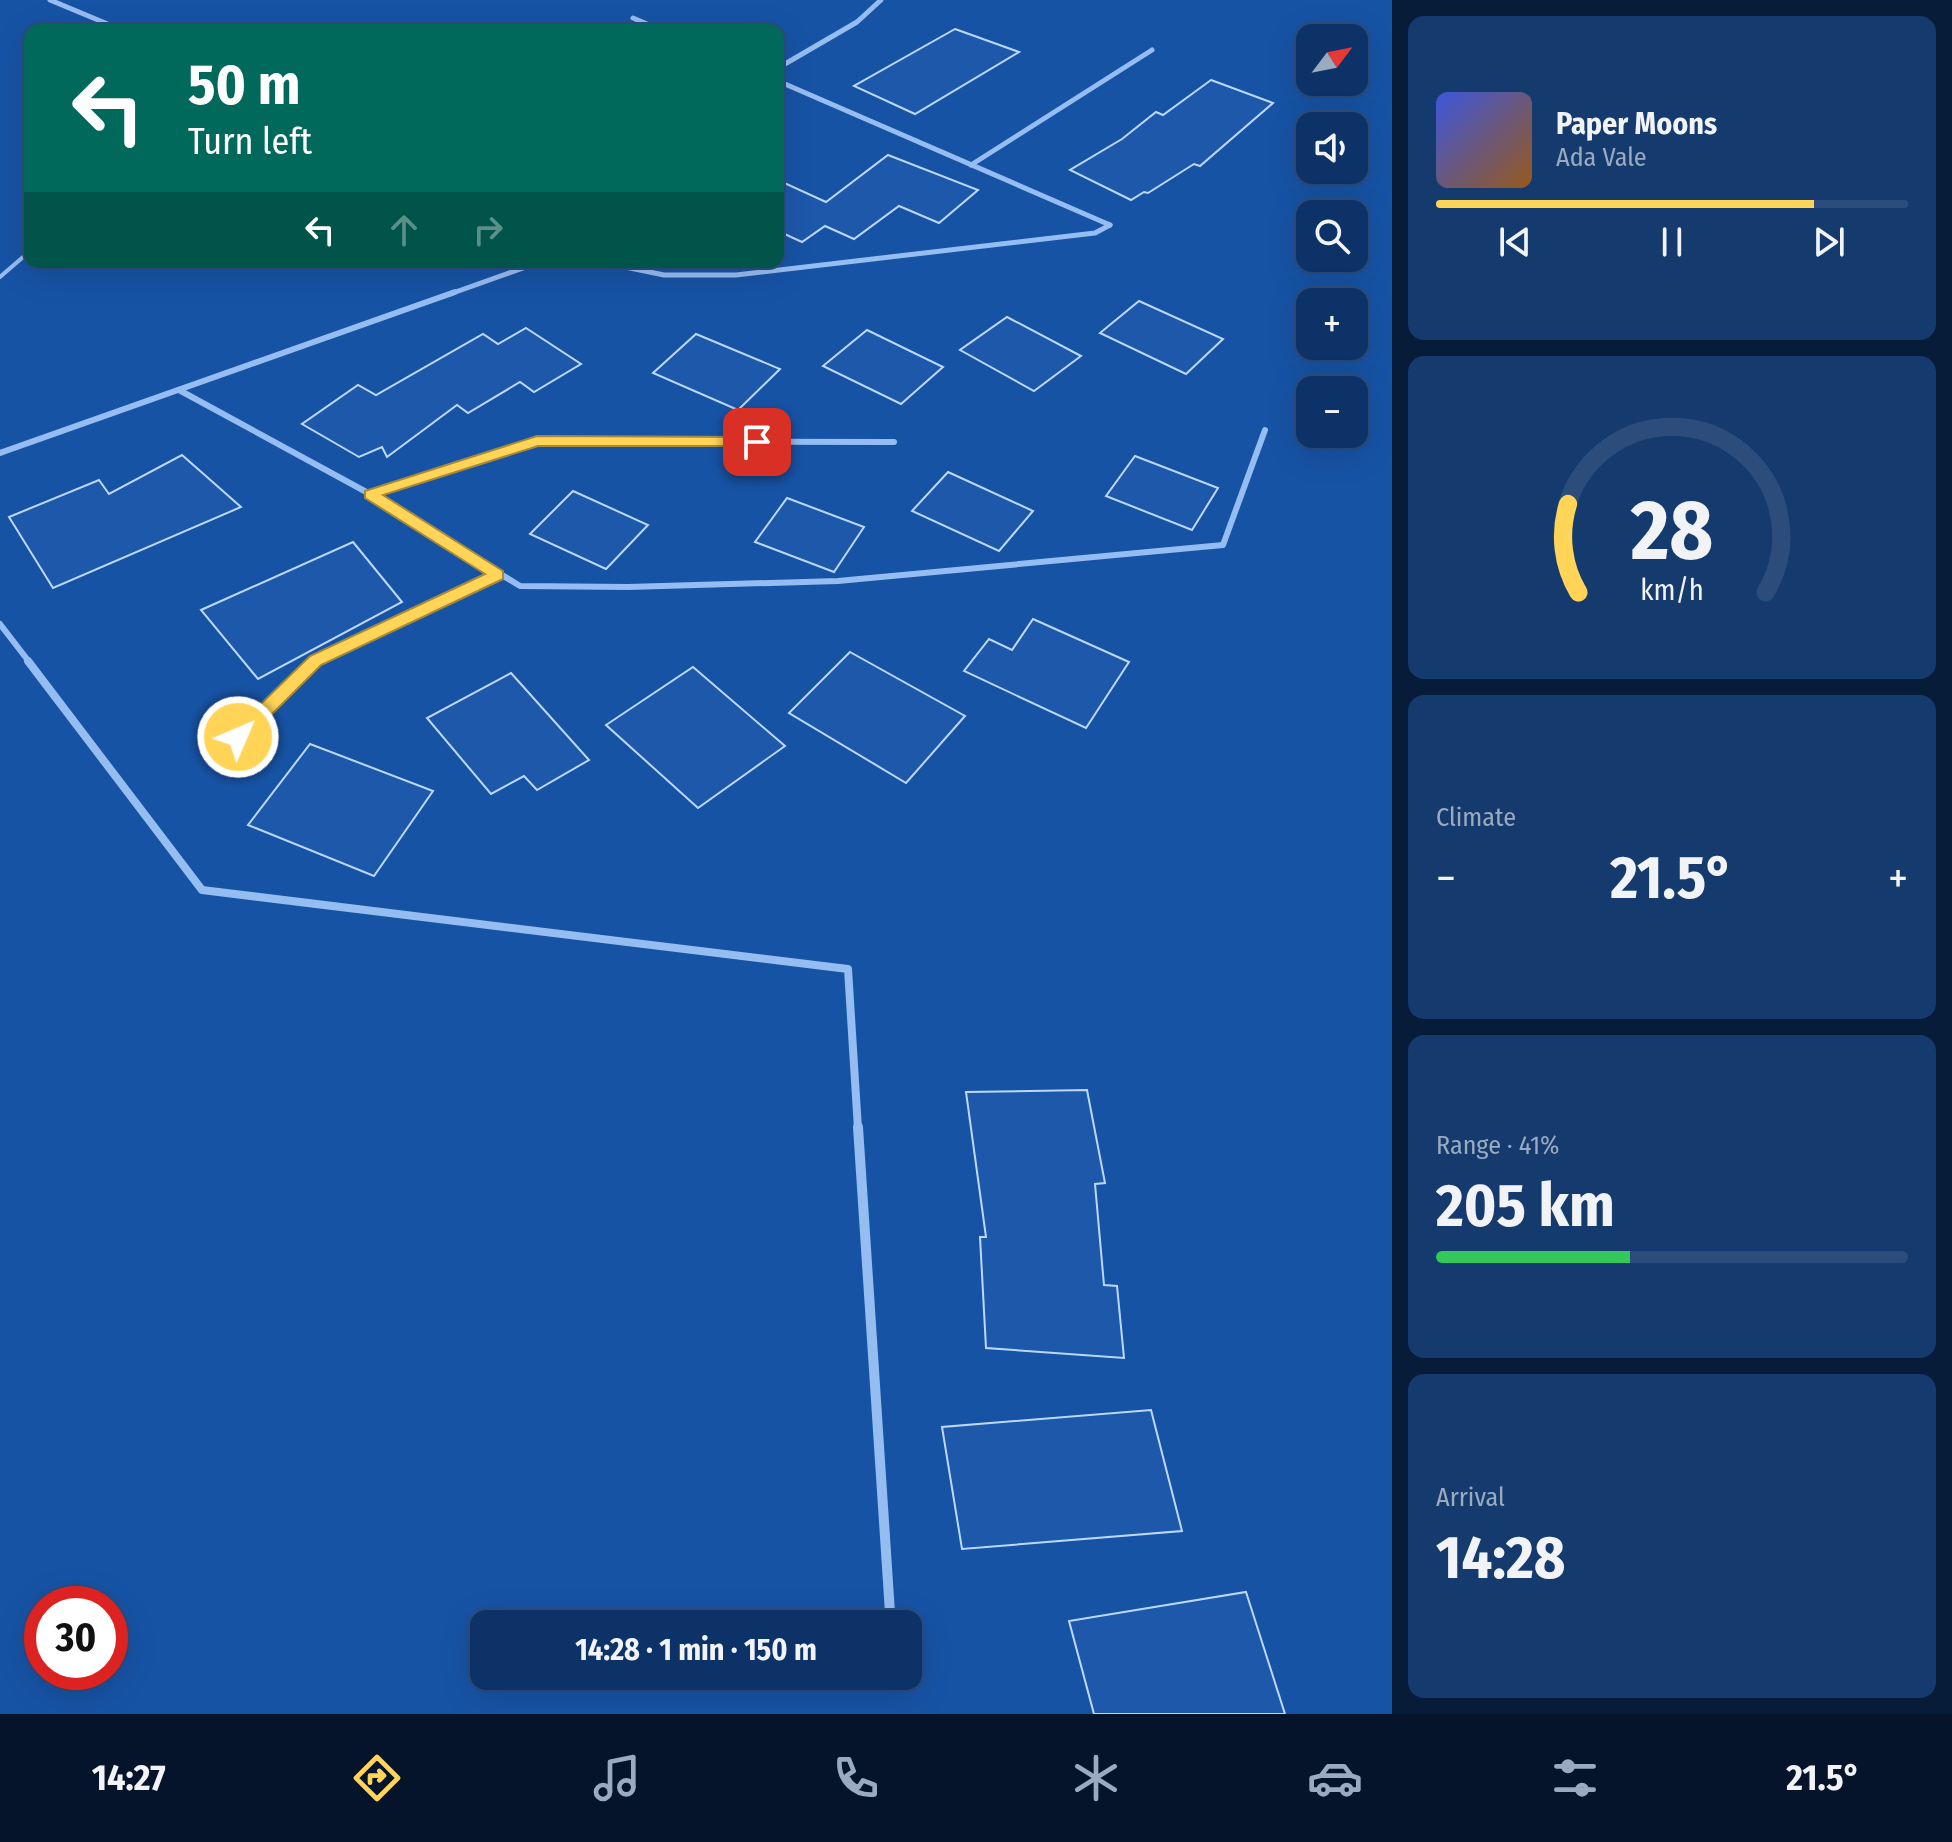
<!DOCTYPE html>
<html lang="en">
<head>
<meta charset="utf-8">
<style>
	:root { --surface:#0c3268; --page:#153a6e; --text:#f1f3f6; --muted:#9aaac0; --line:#2c4d7c; --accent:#ffd457 }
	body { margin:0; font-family:"Fira Sans Condensed",sans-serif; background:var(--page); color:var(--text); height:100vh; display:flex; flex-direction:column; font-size:30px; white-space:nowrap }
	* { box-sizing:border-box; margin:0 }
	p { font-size:26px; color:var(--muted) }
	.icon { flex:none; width:44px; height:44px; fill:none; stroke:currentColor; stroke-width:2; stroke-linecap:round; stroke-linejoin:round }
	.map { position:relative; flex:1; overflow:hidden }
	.details { display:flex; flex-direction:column; gap:16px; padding:16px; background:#071c39; width:560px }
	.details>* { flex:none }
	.top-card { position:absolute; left:24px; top:24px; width:760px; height:244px; border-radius:16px; box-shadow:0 8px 32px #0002,0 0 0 2px var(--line); background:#00695c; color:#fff; overflow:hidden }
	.needle { width:52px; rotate:58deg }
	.controls { position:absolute; left:1296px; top:24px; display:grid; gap:16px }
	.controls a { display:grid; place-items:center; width:72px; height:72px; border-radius:16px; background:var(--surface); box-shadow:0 8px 32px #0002,0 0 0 2px var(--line); font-size:40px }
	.speed { position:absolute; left:24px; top:1586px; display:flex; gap:16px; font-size:40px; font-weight:700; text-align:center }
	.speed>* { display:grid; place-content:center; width:104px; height:104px; border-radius:50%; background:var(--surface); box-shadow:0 8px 32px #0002,0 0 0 2px var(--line); line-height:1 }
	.speed .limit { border:12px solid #d22; background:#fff; color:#111 }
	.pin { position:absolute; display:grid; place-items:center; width:68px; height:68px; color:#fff; margin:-34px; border-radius:16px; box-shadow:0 4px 12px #0006 }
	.me { position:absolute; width:88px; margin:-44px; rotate:45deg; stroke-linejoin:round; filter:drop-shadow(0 0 6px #0008) }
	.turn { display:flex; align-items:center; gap:28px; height:168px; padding:0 32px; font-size:36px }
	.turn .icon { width:104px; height:104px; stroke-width:2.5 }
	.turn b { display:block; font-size:56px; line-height:68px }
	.lanes { display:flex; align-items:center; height:76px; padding:0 32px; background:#0003; justify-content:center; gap:40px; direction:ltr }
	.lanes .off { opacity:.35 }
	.big { font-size:60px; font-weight:700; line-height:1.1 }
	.details .tile { flex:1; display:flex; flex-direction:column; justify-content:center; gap:12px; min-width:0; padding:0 28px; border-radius:16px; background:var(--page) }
	.details .dial { align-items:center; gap:0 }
	.dial svg { height:208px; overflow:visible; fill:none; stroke:var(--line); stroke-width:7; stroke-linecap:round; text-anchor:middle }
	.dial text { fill:var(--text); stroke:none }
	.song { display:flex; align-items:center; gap:24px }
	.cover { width:96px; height:96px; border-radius:12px; background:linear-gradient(135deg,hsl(230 70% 55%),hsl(30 70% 35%)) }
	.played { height:8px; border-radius:4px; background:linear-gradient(90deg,var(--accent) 80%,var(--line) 80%) }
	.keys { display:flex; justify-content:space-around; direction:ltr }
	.heat { display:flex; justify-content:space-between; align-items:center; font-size:44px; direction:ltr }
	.charge { height:12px; border-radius:6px; background:linear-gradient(90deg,#34c759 41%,var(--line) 0) }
	.trip { position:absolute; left:470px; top:1610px; width:452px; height:80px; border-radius:16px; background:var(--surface); box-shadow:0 8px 32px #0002,0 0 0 2px var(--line); font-weight:700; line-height:80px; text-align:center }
	.dock { display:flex; height:128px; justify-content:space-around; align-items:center; background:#05142a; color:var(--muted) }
	.dock .icon { width:56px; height:56px }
	.dock .active { color:var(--accent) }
	.dock b { font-size:36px; color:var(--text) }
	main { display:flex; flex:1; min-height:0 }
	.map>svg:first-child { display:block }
	.green { fill:#1753a5; fill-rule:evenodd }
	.building { fill:#1d58ab; stroke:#bdd8fd; stroke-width:2 }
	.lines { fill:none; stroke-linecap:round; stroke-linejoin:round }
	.service { stroke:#96bdf2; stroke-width:4 }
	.minor-far3 { stroke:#96bdf2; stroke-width:5 }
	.minor-far2 { stroke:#96bdf2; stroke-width:6 }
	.minor-far1 { stroke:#96bdf2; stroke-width:8 }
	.minor { stroke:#96bdf2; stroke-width:10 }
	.route { fill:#ffd457; stroke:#a68a39; stroke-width:2 }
</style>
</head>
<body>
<main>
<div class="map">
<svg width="1392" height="1714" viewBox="0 0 1392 1714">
	<rect width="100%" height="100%" fill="#10428b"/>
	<path class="green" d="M0 0H1392V1714H0ZM30 30H778V262H30ZM1310 38H1354V82H1310ZM1310 126H1354V170H1310ZM1310 214H1354V258H1310ZM1310 302H1354V346H1310ZM1310 390H1354V434H1310ZM42 1604H110V1672H42ZM484 1624H908V1676H484Z"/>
	<g class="building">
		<polygon points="955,29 1019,52 915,114 854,86"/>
		<polygon points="1211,80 1273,103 1200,166 1194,164 1148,193 1144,192 1131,200 1070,170 1122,139 1156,112 1163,115"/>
		<polygon points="888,155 978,190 939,223 899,206 854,239 825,226 802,242 778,231 778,180 826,202"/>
		<polygon points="1139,301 1223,339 1186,374 1100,333"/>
		<polygon points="1007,317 1081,356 1034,391 960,350"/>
		<polygon points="526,328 581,364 534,392 520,382 468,413 457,405 387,457 382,447 359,457 302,424 358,385 376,395 483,334 498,344"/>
		<polygon points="867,330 943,367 901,404 823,366"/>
		<polygon points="696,334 780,369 738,410 653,373"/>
		<polygon points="182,455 241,507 53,588 9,517 99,480 109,494"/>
		<polygon points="1135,456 1218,488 1192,530 1106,496"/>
		<polygon points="948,472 1033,511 999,551 912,511"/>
		<polygon points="573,491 648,525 606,569 530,534"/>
		<polygon points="787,498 864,527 834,572 755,542"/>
		<polygon points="353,542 402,602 258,679 201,610"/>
		<polygon points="1033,619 1129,662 1086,728 964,671 989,639 1012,650"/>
		<polygon points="850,652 965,716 906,783 789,713"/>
		<polygon points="693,667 785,746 698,808 606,725"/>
		<polygon points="511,673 589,760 537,790 524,776 491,794 427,718"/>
		<polygon points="310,744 433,791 374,876 248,825"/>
		<polygon points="1087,1090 1105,1183 1095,1184 1104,1285 1117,1286 1124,1358 986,1348 980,1237 986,1237 966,1092"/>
		<polygon points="1151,1410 1182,1531 962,1549 942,1427"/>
		<polygon points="1246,1592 1285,1714 1094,1714 1069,1621"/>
	</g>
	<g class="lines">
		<polyline class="service" points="0,277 30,251"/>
		<g class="minor-far3">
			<polyline points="50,0 122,30"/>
			<polyline points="633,18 661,30"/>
			<polyline points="778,68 857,22 881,0"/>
			<polyline points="778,81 1110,225"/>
			<polyline points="971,165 1152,50"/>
			<polyline points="601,262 664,275 736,275 1095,233 1110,225"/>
			<polyline points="450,294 540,262"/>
		</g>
		<g class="minor-far2">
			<polyline points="179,390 370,494 520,586 628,587 838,581 1223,545 1265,430"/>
			<polyline points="0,453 455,292"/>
			<polyline points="370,494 537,441 894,442"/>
			<polyline points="0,624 30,663"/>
			<polyline points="312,663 498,575"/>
		</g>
		<g class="minor-far1">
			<polyline points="28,661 202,890 848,969 858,1129"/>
			<polyline points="238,737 314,661"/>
		</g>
		<polyline class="minor" points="858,1127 890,1613"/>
	</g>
	<polygon class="route" points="537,436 757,437 764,442 757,446 538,446 383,495 503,571 503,579 321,665 244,742 232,742 229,737 232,732 310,656 485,574 365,498 365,491"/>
</svg>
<div class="controls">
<a><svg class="needle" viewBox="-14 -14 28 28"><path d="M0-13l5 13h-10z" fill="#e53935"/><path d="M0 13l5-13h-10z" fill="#9aaac0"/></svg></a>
<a><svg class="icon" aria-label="sound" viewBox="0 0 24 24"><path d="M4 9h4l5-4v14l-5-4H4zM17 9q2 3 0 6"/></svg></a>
<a><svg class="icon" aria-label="search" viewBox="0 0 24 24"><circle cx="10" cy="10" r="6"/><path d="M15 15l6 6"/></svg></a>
<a>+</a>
<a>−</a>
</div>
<div class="speed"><div class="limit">30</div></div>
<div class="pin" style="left:757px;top:442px;background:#d93025"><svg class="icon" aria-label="arrive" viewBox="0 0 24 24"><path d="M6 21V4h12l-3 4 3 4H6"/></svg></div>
<svg class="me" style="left:238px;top:737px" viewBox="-20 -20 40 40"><circle r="17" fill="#ffd457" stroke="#fff" stroke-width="3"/><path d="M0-11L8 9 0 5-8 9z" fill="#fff"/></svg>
<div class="trip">14:28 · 1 min · 150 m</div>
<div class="top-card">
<div class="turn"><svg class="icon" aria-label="left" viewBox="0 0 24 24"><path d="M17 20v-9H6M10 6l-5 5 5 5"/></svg><div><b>50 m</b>Turn left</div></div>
<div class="lanes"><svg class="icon" aria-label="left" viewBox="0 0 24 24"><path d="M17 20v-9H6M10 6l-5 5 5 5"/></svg><svg class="icon off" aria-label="ahead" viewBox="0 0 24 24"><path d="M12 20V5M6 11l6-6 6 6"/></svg><svg class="icon off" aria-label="right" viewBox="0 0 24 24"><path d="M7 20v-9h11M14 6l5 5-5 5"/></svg></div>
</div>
</div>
<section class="details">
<div class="tile">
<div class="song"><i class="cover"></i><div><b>Paper Moons</b><p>Ada Vale</p></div></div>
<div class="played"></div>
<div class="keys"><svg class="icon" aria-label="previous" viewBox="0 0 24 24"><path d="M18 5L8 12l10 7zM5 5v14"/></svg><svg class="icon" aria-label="pause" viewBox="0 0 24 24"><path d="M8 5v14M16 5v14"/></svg><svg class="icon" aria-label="next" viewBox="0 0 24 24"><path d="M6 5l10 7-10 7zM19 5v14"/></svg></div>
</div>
<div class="tile dial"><svg viewBox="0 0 100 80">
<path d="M14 69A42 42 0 1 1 86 69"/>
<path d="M14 69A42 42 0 0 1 10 35" stroke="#ffd457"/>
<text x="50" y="56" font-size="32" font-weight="700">28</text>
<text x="50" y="72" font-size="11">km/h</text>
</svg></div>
<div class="tile"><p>Climate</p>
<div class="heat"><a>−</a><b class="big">21.5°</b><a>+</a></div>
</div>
<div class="tile"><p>Range · 41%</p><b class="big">205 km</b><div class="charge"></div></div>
<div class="tile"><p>Arrival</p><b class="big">14:28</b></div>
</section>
</main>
<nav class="dock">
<b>14:27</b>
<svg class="icon active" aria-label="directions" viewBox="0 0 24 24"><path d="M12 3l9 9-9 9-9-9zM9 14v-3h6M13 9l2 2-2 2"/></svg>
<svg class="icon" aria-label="music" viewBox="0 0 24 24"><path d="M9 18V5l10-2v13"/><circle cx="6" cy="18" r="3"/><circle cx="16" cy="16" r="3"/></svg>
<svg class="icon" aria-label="phone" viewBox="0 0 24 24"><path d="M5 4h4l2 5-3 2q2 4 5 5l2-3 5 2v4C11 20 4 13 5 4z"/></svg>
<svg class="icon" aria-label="climate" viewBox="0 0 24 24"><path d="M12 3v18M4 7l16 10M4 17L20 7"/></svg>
<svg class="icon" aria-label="car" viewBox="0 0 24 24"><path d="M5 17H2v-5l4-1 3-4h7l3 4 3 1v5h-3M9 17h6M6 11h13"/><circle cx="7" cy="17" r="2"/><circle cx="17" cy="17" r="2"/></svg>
<svg class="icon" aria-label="filters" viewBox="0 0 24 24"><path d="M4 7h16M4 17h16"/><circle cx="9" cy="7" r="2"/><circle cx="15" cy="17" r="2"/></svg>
<b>21.5°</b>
</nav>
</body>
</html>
